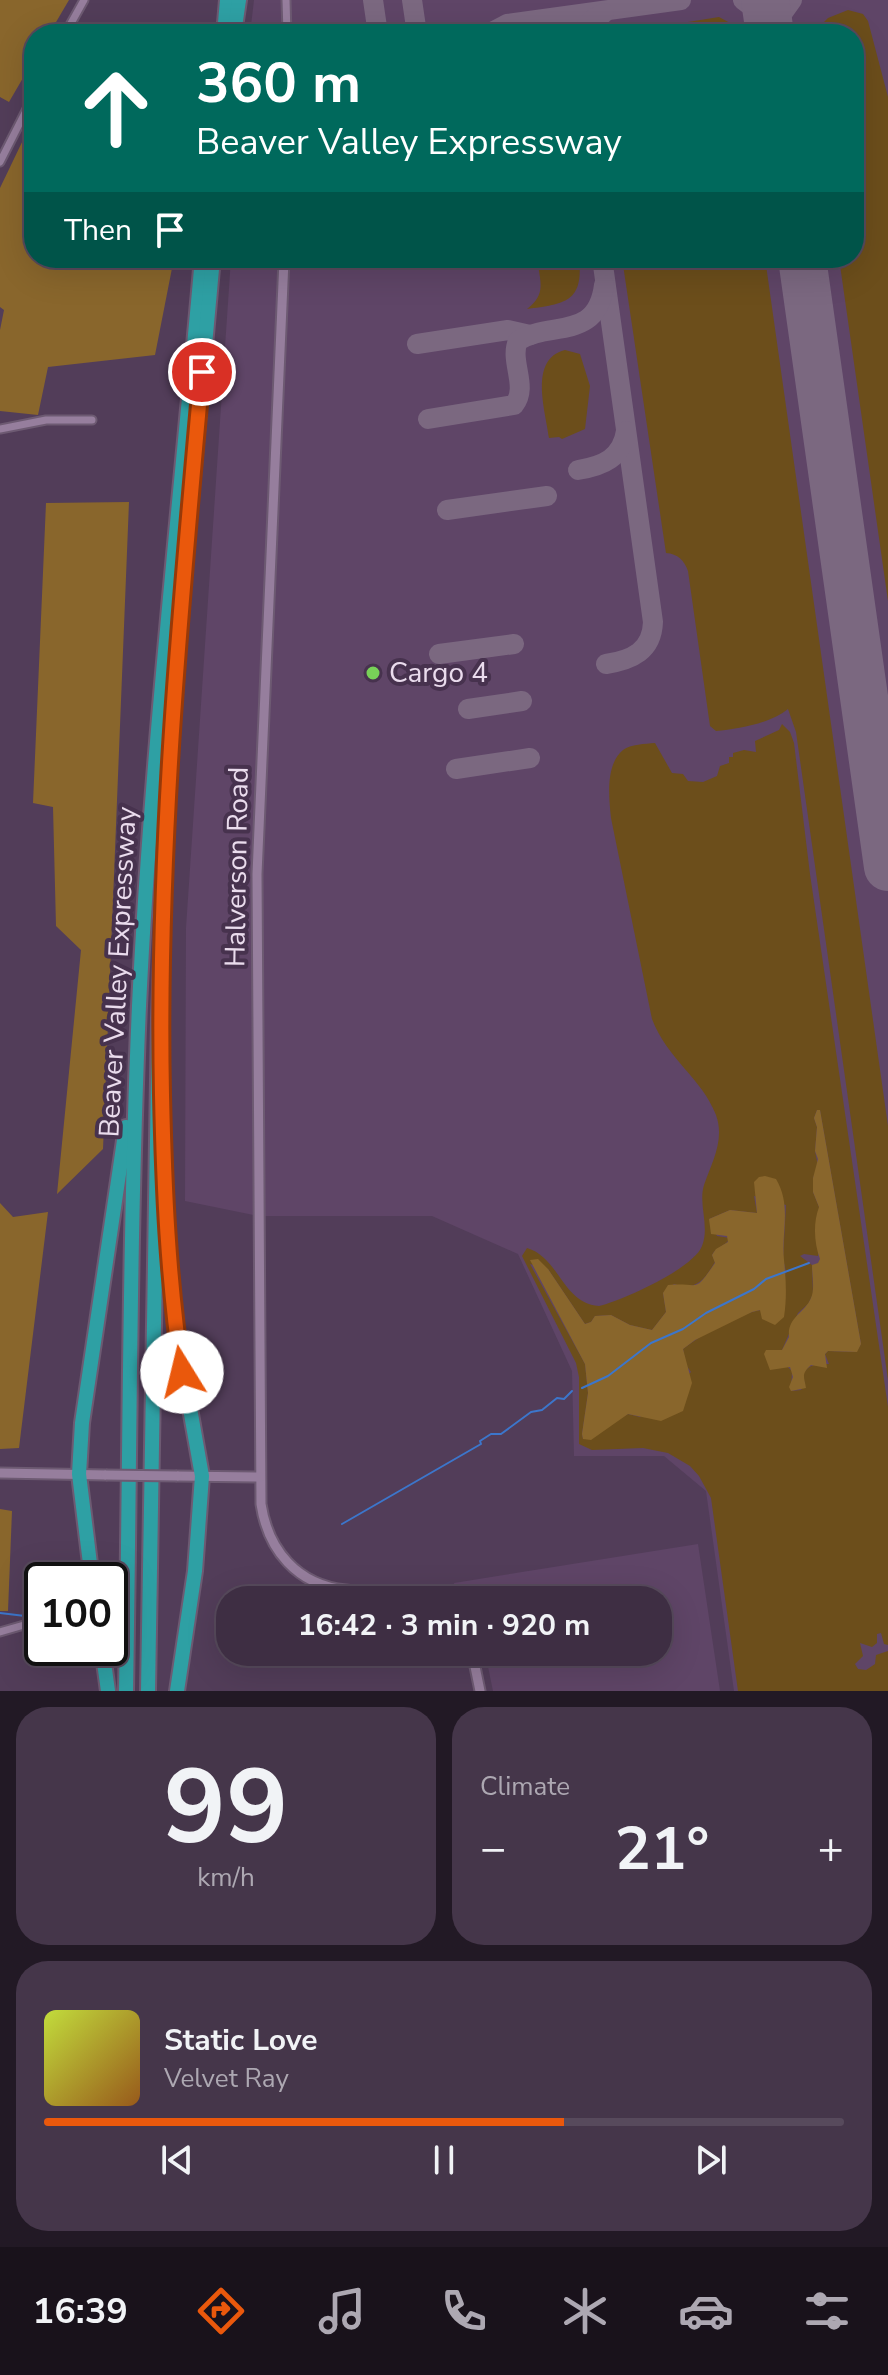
<!DOCTYPE html>
<html lang="en">
<head>
<meta charset="utf-8">
<style>
	:root { --surface:#3e2e43; --page:#45364a; --text:#f1f3f6; --muted:#ada8b2; --line:#574a5c; --accent:#ea580c }
	body { margin:0; font-family:"Nunito Sans",sans-serif; background:var(--page); color:var(--text); height:100vh; display:flex; flex-direction:column; font-size:30px; white-space:nowrap }
	* { box-sizing:border-box; margin:0 }
	p { font-size:26px; color:var(--muted) }
	.icon { flex:none; width:44px; height:44px; fill:none; stroke:currentColor; stroke-width:2; stroke-linecap:round; stroke-linejoin:round }
	.map { position:relative; height:1691px; overflow:hidden }
	.sheet { display:flex; flex-direction:column; gap:16px; padding:16px; background:#221925; flex:1 }
	.sheet>* { flex:none }
	.guide { position:absolute; left:24px; top:24px; width:840px; height:244px; border-radius:32px; box-shadow:0 8px 32px #0002,0 0 0 2px var(--line); background:#00695c; color:#fff; overflow:hidden }
	.speed { position:absolute; left:24px; top:1562px; display:flex; gap:16px; font-size:40px; font-weight:700; text-align:center }
	.speed>* { display:grid; place-content:center; width:104px; height:104px; border-radius:50%; background:var(--surface); box-shadow:0 8px 32px #0002,0 0 0 2px var(--line); line-height:1 }
	.speed .limit { border:4px solid #111; border-radius:12px; background:#fff; color:#111 }
	.pin { position:absolute; display:grid; place-items:center; width:68px; height:68px; color:#fff; margin:-34px; border:4px solid #fff; border-radius:50%; box-shadow:0 2px 8px #0007 }
	.me { position:absolute; width:88px; margin:-44px; rotate:351deg; stroke-linejoin:round; filter:drop-shadow(0 0 6px #0008) }
	.turn { display:flex; align-items:center; gap:28px; height:168px; padding:0 40px; font-size:36px }
	.turn .icon { width:104px; height:104px; stroke-width:2.5 }
	.turn b { display:block; font-size:56px; line-height:68px }
	.then { display:flex; align-items:center; height:76px; padding:0 40px; background:#0003; gap:16px; font-size:30px }
	.big { font-size:60px; font-weight:700; line-height:1.1 }
	.sheet .card { flex:1; display:flex; flex-direction:column; justify-content:center; gap:12px; min-width:0; padding:0 28px; border-radius:32px; background:var(--page) }
	.sheet .dial { align-items:center; gap:0 }
	.dial b { font-size:104px; line-height:1 }
	.song { display:flex; align-items:center; gap:24px }
	.cover { width:96px; height:96px; border-radius:12px; background:linear-gradient(135deg,hsl(70 70% 55%),hsl(30 70% 35%)) }
	.played { height:8px; border-radius:4px; background:linear-gradient(90deg,var(--accent) 65%,var(--line) 65%) }
	.keys { display:flex; justify-content:space-around; direction:ltr }
	.heat { display:flex; justify-content:space-between; align-items:center; font-size:44px; direction:ltr }
	.sheet .tiles { flex:1; display:grid; gap:16px; grid-template-columns:1fr 1fr }
	.card:last-child { grid-column:span 2 }
	.trip { position:absolute; left:216px; top:1586px; width:456px; height:80px; border-radius:32px; background:var(--surface); box-shadow:0 8px 32px #0002,0 0 0 2px var(--line); font-weight:700; line-height:80px; text-align:center }
	.tab-bar { display:flex; height:128px; justify-content:space-around; align-items:center; background:#19121b; color:var(--muted) }
	.tab-bar .icon { width:56px; height:56px }
	.tab-bar .on { color:var(--accent) }
	.tab-bar b { font-size:36px; color:var(--text) }
	.map>svg:first-child { display:block }
	.built { fill:#5f4567 }
	.green { fill:#6c4e1b; fill-rule:evenodd }
	.forest { fill:#89662c }
	.lines { fill:none; stroke-linecap:round; stroke-linejoin:round }
	.stream { stroke:#3c76cb; stroke-width:2 }
	.taxiway { stroke:#7b6880; stroke-width:20 }
	.runway { stroke:#7b6880; stroke-width:48 }
	.minor-casing { stroke:#6d5a72; stroke-width:11 }
	.tertiary-casing { stroke:#6d5a72; stroke-width:13 }
	.motorway-casing { stroke:#6d5a72; stroke-width:18 }
	.minor { stroke:#967e9d; stroke-width:7 }
	.tertiary { stroke:#967e9d; stroke-width:9 }
	.motorway { stroke:#2ea0a4; stroke-width:14 }
	.tertiary-bridge-casing { stroke:#6d5a72; stroke-width:13; stroke-linecap:butt }
	.tertiary-bridge { stroke:#967e9d; stroke-width:9 }
	.route-casing { stroke:#983908; stroke-width:20 }
	.route { stroke:#ea580c; stroke-width:14 }
	.poi-dot { fill:#78d158; stroke:#47324e; stroke-width:3 }
	.labels { text-anchor:middle; dominant-baseline:central; stroke-width:8; stroke-linejoin:round; paint-order:stroke }
	.poi-label { font-size:28px; fill:#eadced; stroke:#47324e; text-anchor:start }
	.street-label { font-size:28px; fill:#eadced; stroke:#47324e }
</style>
</head>
<body>
<div class="map">
<svg width="888" height="1691" viewBox="0 0 888 1691">
	<rect width="100%" height="100%" fill="#523d59"/>
	<g class="built">
		<polygon points="254,0 888,0 888,1691 734,1691 706,1491 664,1456 574,1456 572,1371 518,1254 432,1216 259,1216 185,1201 186,928 231,258 854,258 854,34 250,34"/>
		<polygon points="698,1544 720,1691 493,1691 485,1652 658,1652 658,1600 459,1600 454,1583"/>
	</g>
	<g class="green">
		<polygon points="848,10 863,14 868,21 888,97 888,601 839,258 854,258 854,34 812,34 828,18"/>
		<polygon points="719,17 730,23 734,34 614,34"/>
		<path d="M537 258H579C584 302 565 304 527 309 547 294 540 282 537 258Z"/>
		<path d="M622 258H765L888 1126V1380L796 732 788 709C771 723 739 729 716 731L710 726 688 571C684 560 678 554 666 553Z"/>
		<path d="M565 350 580 354 590 386 585 429 562 439 559 437 549 438C546 412 528 359 565 350Z"/>
		<path d="M782 724 790 732 794 743 810 874 888 1407V1645L884 1644 881 1633 877 1634V1643L872 1647 860 1643 863 1656 855 1664 858 1669 866 1670 875 1664 876 1655 888 1651V1691H738L711 1498 699 1476 690 1466 668 1453 643 1448 592 1450 579 1444V1377L576 1363 522 1256 527 1248C559 1257 563 1304 599 1306 622 1301 694 1268 702 1246 710 1226 698 1205 704 1185 712 1162 725 1140 716 1115 702 1078 667 1059 652 1019L611 818C609 798 605 765 623 750 631 744 645 744 655 743L672 773 683 774 688 781 703 782 717 776 720 766 729 763V757H733V753L744 750 756 752 755 741 779 730ZM817 1110H820L861 1344 856 1352 828 1351 825 1354 829 1364C817 1364 806 1364 802 1377L805 1383 801 1390 791 1391 792 1371 770 1350H782L798 1313 808 1304 813 1294 812 1265 800 1256 804 1254 818 1256 819 1207 813 1192V1178L818 1166 815 1151 817 1127 814 1118ZM754 1196 786 1205 783 1259 786 1271 775 1324 761 1310C734 1315 704 1333 683 1349L686 1365 691 1372 640 1417 628 1414 583 1439 582 1434 588 1393 585 1364 530 1264 548 1269 585 1324 591 1322 595 1316 611 1315 630 1325 652 1330 666 1312 663 1293 674 1284C697 1291 704 1280 715 1262L712 1255C716 1247 726 1246 730 1238L717 1236 709 1219 730 1210 757 1213Z"/>
	</g>
	<g class="forest">
		<polygon points="0,0 69,0 49,34 34,34 34,59 9,102 0,97"/>
		<polygon points="24,138 34,141 34,258 174,258 155,355 48,367 38,415 0,411 0,330 4,310 0,307 0,188"/>
		<polygon points="129,502 103,1149 57,1194 81,950 56,926 53,807 33,803 46,503"/>
		<path d="M817 1110H820L861 1344 857 1352 828 1351 825 1354 827 1368 811 1365C801 1374 804 1376 806 1388L791 1391 789 1387 793 1377 790 1367 770 1370 764 1354 766 1350H782L789 1337C787 1317 805 1313 811 1298 815 1289 812 1275 812 1265L818 1263 820 1259C814 1243 813 1223 819 1207L813 1192V1178L818 1159 815 1151 817 1127 814 1118Z"/>
		<path d="M765 1176 776 1179C792 1206 781 1231 784 1260 786 1280 787 1297 784 1317L775 1325 762 1319 760 1310 752 1312 695 1340 683 1349 692 1383 683 1411 661 1421 628 1414 591 1440 583 1439 582 1434 588 1393 585 1364 530 1260 538 1259 548 1269 585 1324 591 1322 595 1316 611 1315 630 1325 652 1330 666 1312 663 1293 668 1285C701 1282 693 1295 715 1263L712 1255 716 1249 728 1242 727 1236 711 1234 709 1219 730 1210 757 1213 754 1182 759 1177Z"/>
		<polygon points="0,1203 13,1217 48,1212 19,1448 0,1449"/>
		<polygon points="0,1509 12,1511 8,1611 0,1611"/>
	</g>
	<g class="lines">
		<g class="stream">
			<polyline points="582,1388 608,1376 651,1343 683,1329 706,1313 754,1289 766,1279 809,1263"/>
			<polyline points="342,1524 481,1444 480,1441 491,1434 501,1434 531,1412 542,1410 557,1398 564,1399 572,1391"/>
			<polyline points="0,1613 25,1616"/>
		</g>
		<g class="taxiway">
			<polyline points="373,0 378,34"/>
			<polyline points="412,0 417,34"/>
			<polyline points="743,0 759,12 769,34"/>
			<polyline points="488,34 507,24 681,0"/>
			<polyline points="580,34 592,20 604,13"/>
			<polyline points="775,34 782,14 792,0"/>
			<path d="M602 258 653 622C652 651 632 660 606 664"/>
			<polyline points="417,344 508,330 530,335"/>
			<path d="M428 419 514 405C529 387 509 361 518 341 550 320 597 342 604 285"/>
			<path d="M578 470C603 466 622 458 626 431"/>
			<polyline points="447,510 547,496"/>
			<polyline points="439,654 514,644"/>
			<polyline points="468,709 522,701"/>
			<polyline points="456,769 530,758"/>
		</g>
		<g class="runway">
			<polyline points="765,0 770,34"/>
			<polyline points="802,258 888,867"/>
		</g>
		<g class="minor-casing">
			<g id="minor">
				<polyline points="286,0 287,34"/>
				<polyline points="65,34 84,0"/>
				<polyline points="0,162 34,95"/>
				<polyline points="0,429 46,420 92,420"/>
				<polyline points="0,1632 31,1623"/>
			</g>
		</g>
		<g class="tertiary-casing">
			<g id="tertiary">
				<path d="M284 260 257 874 261 1504C268 1550 297 1585 346 1590 371 1593 396 1592 420 1600"/>
				<polyline points="0,1473 106,1475"/>
				<polyline points="177,1476 260,1477"/>
				<polyline points="472,1652 480,1691"/>
			</g>
		</g>
		<g class="motorway-casing">
			<g id="motorway">
				<polyline points="224,34 227,0"/>
				<polyline points="234,34 239,0"/>
				<polyline points="248,258 284,260"/>
				<polyline points="165,1208 175,1324 202,1476 195,1571 177,1691"/>
				<polyline points="92,1580 79,1474 82,1423 126,1127"/>
				<polyline points="102,1648 108,1691"/>
				<path d="M126 1691C130 1463 129 1234 139 1006 151 756 180 507 202 258"/>
				<polyline points="148,1691 159,1018 167,789 173,693 213,258"/>
			</g>
		</g>
		<use href="#minor" class="minor"/>
		<use href="#tertiary" class="tertiary"/>
		<use href="#motorway" class="motorway"/>
		<g class="tertiary-bridge-casing">
			<polyline id="tertiary-bridge" points="106,1475 177,1476"/>
		</g>
		<use href="#tertiary-bridge" class="tertiary-bridge"/>
	</g>
	<g class="lines">
		<g class="route-casing">
			<path id="route" d="M182 1372C168 1279 164 1188 162 1095 157 852 180 613 202 372"/>
		</g>
		<use href="#route" class="route"/>
	</g>
	<circle class="poi-dot" cx="373" cy="673" r="8"/>
	<g class="labels">
		<g class="poi-label">
			<text x="389" y="673">Cargo 4</text>
		</g>
		<g class="street-label">
			<text transform="translate(237 867) rotate(-89)">Halverson Road</text>
			<text transform="translate(118 972) rotate(-87)">Beaver Valley Expressway</text>
		</g>
	</g>
</svg>
<div class="speed"><div class="limit">100</div></div>
<div class="pin" style="left:202px;top:372px;background:#d93025"><svg class="icon" aria-label="arrive" viewBox="0 0 24 24"><path d="M6 21V4h12l-3 4 3 4H6"/></svg></div>
<svg class="me" style="left:182px;top:1372px" viewBox="-20 -20 40 40"><circle r="19" fill="#fff"/><path d="M0-13L10 11 0 6-10 11z" fill="#ea580c"/></svg>
<div class="trip">16:42 · 3 min · 920 m</div>
<div class="guide">
<div class="turn"><svg class="icon" aria-label="ahead" viewBox="0 0 24 24"><path d="M12 20V5M6 11l6-6 6 6"/></svg><div><b>360 m</b>Beaver Valley Expressway</div></div>
<div class="then">Then<svg class="icon" aria-label="arrive" viewBox="0 0 24 24"><path d="M6 21V4h12l-3 4 3 4H6"/></svg></div>
</div>
</div>
<section class="sheet">
<div class="tiles">
<div class="card dial"><b>99</b><p>km/h</p></div>
<div class="card"><p>Climate</p>
<div class="heat"><a>−</a><b class="big">21°</b><a>+</a></div>
</div>
<div class="card">
<div class="song"><i class="cover"></i><div><b>Static Love</b><p>Velvet Ray</p></div></div>
<div class="played"></div>
<div class="keys"><svg class="icon" aria-label="previous" viewBox="0 0 24 24"><path d="M18 5L8 12l10 7zM5 5v14"/></svg><svg class="icon" aria-label="pause" viewBox="0 0 24 24"><path d="M8 5v14M16 5v14"/></svg><svg class="icon" aria-label="next" viewBox="0 0 24 24"><path d="M6 5l10 7-10 7zM19 5v14"/></svg></div>
</div>
</div>
</section>
<nav class="tab-bar">
<b>16:39</b>
<svg class="icon on" aria-label="directions" viewBox="0 0 24 24"><path d="M12 3l9 9-9 9-9-9zM9 14v-3h6M13 9l2 2-2 2"/></svg>
<svg class="icon" aria-label="music" viewBox="0 0 24 24"><path d="M9 18V5l10-2v13"/><circle cx="6" cy="18" r="3"/><circle cx="16" cy="16" r="3"/></svg>
<svg class="icon" aria-label="phone" viewBox="0 0 24 24"><path d="M5 4h4l2 5-3 2q2 4 5 5l2-3 5 2v4C11 20 4 13 5 4z"/></svg>
<svg class="icon" aria-label="climate" viewBox="0 0 24 24"><path d="M12 3v18M4 7l16 10M4 17L20 7"/></svg>
<svg class="icon" aria-label="car" viewBox="0 0 24 24"><path d="M5 17H2v-5l4-1 3-4h7l3 4 3 1v5h-3M9 17h6M6 11h13"/><circle cx="7" cy="17" r="2"/><circle cx="17" cy="17" r="2"/></svg>
<svg class="icon" aria-label="filters" viewBox="0 0 24 24"><path d="M4 7h16M4 17h16"/><circle cx="9" cy="7" r="2"/><circle cx="15" cy="17" r="2"/></svg>
</nav>
</body>
</html>
